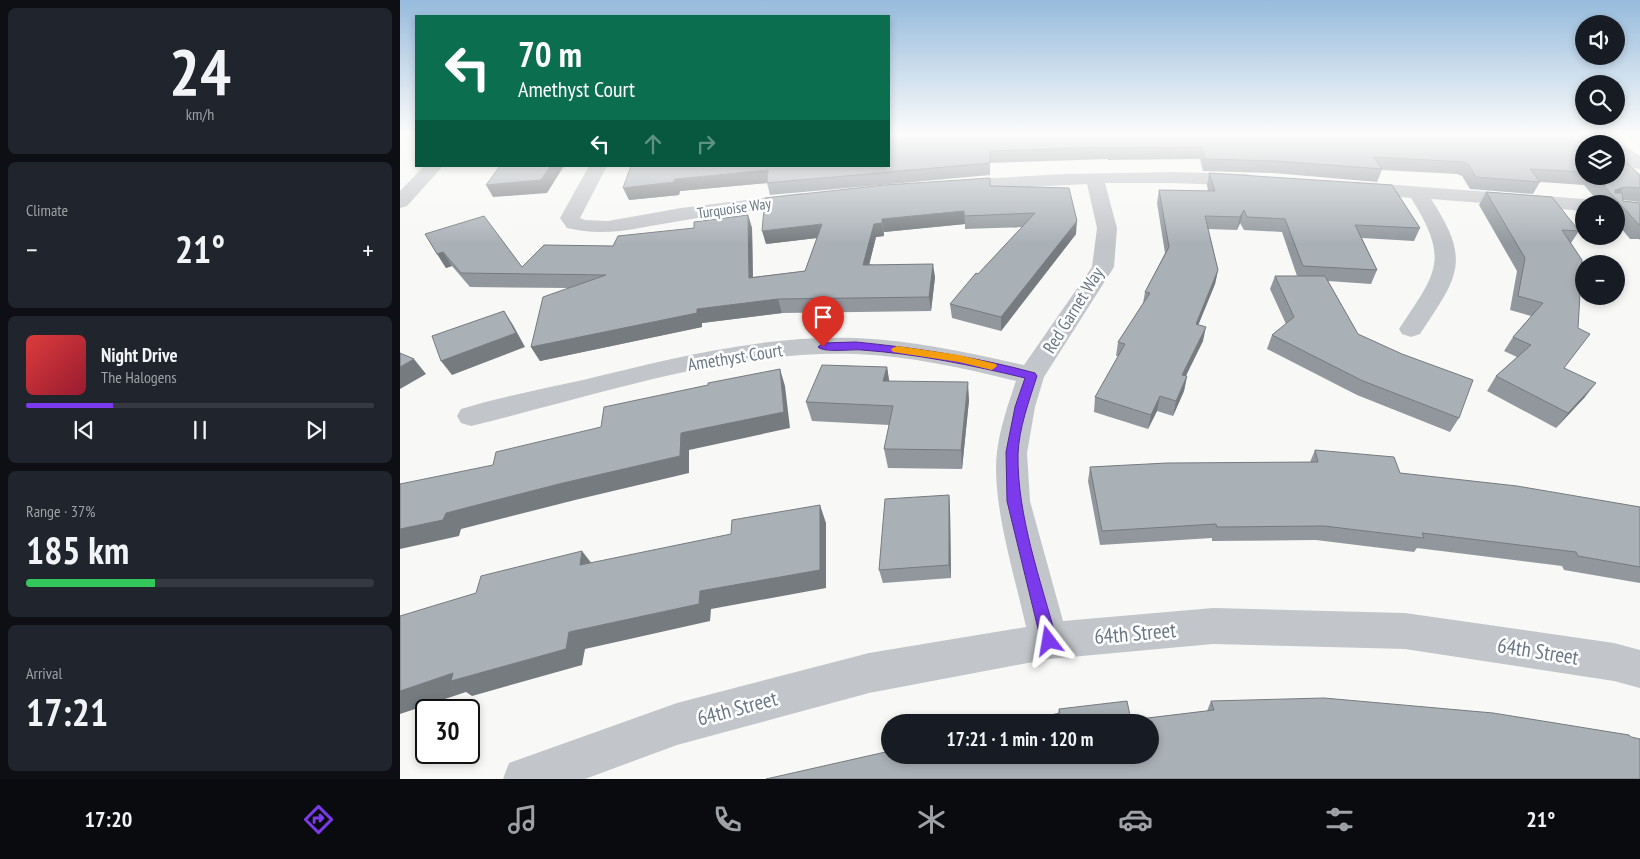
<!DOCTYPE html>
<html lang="en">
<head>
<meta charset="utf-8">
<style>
	:root { --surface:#171b24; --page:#20242c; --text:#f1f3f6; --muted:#9ea1a6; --line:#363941; --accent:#7c3aed }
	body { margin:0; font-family:"PT Sans Narrow",sans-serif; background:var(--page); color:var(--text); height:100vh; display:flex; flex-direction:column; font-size:19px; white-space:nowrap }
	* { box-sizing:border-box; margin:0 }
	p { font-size:16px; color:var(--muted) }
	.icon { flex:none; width:28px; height:28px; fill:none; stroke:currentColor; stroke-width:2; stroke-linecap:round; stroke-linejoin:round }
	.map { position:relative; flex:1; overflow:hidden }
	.side { display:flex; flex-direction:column; gap:8px; padding:8px; background:#0d0f14; width:400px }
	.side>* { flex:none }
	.guide { position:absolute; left:15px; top:15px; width:475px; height:152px; border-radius:0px; box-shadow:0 2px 8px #0003; background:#0b6e4f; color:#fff; overflow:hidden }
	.controls { position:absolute; left:1175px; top:15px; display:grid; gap:10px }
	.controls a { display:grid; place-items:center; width:50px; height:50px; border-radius:50%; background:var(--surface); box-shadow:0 2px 8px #0003; font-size:25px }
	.speed { position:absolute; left:15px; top:699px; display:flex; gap:10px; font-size:25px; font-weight:700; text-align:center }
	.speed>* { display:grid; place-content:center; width:65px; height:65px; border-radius:50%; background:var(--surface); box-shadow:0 2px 8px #0003; line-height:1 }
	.speed .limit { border:2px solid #111; border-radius:8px; background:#fff; color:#111 }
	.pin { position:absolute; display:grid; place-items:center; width:42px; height:42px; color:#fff; margin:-51px -21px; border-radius:50% 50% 50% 0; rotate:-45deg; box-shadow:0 0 5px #0007 }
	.pin .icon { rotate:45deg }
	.me { position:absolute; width:55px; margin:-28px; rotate:346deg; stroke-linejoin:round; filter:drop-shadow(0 0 4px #0008) }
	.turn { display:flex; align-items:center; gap:18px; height:105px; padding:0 20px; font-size:22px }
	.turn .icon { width:65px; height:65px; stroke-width:2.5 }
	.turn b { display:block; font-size:35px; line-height:42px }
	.lanes { display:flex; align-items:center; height:48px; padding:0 20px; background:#0003; justify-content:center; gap:25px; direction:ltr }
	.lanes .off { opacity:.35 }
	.big { font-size:38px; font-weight:700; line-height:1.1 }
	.side .card { flex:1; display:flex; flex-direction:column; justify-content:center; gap:8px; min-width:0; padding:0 18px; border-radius:8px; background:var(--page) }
	.side .dial { align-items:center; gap:0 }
	.dial b { font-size:65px; line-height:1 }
	.song { display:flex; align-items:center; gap:15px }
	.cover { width:60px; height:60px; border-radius:8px; background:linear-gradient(135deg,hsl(0 70% 55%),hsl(350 70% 35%)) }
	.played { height:5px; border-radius:2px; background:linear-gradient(90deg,var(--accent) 25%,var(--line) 25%) }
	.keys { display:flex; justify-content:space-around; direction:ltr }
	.heat { display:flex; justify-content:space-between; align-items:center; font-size:28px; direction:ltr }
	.charge { height:8px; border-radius:4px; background:linear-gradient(90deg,#34c759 37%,var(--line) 0) }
	.trip { position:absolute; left:481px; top:714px; width:278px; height:50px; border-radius:25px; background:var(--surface); box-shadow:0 2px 8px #0003; font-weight:700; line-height:50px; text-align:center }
	.tab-bar { display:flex; height:80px; justify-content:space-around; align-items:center; background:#090b0e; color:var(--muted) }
	.tab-bar .icon { width:35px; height:35px }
	.tab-bar .on { color:var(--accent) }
	.tab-bar b { font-size:22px; color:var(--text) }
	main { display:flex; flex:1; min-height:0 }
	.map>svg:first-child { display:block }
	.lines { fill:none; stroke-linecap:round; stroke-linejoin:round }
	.minor { fill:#c2c5c9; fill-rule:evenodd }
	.wall { fill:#91979d }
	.shaded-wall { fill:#767b7f }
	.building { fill:#a9b0b6; stroke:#767b7f }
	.route { fill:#7c3aed; stroke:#51269a }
	.slow { fill:#f59e0b }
	.labels { text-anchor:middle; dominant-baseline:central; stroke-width:5; stroke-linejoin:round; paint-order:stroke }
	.far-street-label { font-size:15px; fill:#697785; stroke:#fff }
	.street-label { font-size:18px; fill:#697785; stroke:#fff }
	.near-street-label { font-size:21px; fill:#697785; stroke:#fff }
</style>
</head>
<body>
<main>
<section class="side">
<div class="card dial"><b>24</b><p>km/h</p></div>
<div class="card"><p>Climate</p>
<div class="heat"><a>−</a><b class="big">21°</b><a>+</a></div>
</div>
<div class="card">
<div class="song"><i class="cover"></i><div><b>Night Drive</b><p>The Halogens</p></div></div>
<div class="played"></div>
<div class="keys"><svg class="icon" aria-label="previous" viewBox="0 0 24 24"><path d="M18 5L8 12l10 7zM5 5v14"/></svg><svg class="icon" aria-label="pause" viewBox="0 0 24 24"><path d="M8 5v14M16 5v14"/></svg><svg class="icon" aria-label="next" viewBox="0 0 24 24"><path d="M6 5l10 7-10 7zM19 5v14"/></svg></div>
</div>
<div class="card"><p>Range · 37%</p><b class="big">185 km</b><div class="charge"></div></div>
<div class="card"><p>Arrival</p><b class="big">17:21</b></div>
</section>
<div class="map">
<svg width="1240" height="779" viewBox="0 0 1240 779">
	<rect width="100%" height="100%" fill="#f8f8f6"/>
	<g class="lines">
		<g class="minor">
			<polygon points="1187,135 1206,135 1240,156 1240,169 1234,168 1216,156 1216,144 1198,144"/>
			<polygon points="24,166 43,166 7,206 0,208 0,191"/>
			<path d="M189 166H207L180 218 185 220 208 221 281 208 402 193 409 195 412 199 409 203 402 205C361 209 321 214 280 221 240 227 207 238 167 228L160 218Z"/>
			<path d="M773 172 846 174 853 176 855 180 853 184 846 186 773 183H705L717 228 714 267 644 377 635 407 627 453 630 501 663 621 813 608 1005 613 1214 643 1240 650V688L1214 681 1005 649 813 644 649 659 469 693 277 745 185 779H103L109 763 277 703 469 653 626 627C615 576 591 502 597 452 600 428 608 404 616 381 563 368 510 356 456 354 325 350 196 396 71 426L61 423 57 416 61 409C101 397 142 389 183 380 272 358 363 335 456 338 513 340 569 353 624 365L692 267 697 228 687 184 554 191 547 189 545 185 547 181 663 174Z"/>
			<path d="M958 182 1184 199 1191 201 1193 204H1184V211L1031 199C1072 261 1058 277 1020 334L1011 337 1002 334 999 329C1037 272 1050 260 1011 198L951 192 949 188 951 184Z"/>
		</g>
	</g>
	<g class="wall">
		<polygon points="489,135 1184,144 1184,176 1216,176 1240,175 1240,202 1223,200 1223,201 1240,203 1240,240 1239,239 1230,239 1216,222 1216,204 1200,204 1184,185 1140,182 1133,194 1070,189 1062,176 1057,174 982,170 977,182 873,173 803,171 800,159 708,160 708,159 590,163 590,175 370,195 367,183 280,191 279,195 229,200"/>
		<polygon points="809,173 1020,228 1014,241 962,238 977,270 971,284 928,281 958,334 1059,418 1050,432 957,395 867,349 872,335 886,324 870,289 875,276 897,276 882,232 844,230 840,223 837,230 808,229 818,270 815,284 798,325 803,341 786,376 787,376 784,391 773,416 757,411 748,429 694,412 695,397 718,356 716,356 718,342 743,303 745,292 765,253 757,203 759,190 808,191 807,185"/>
		<polygon points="590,186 676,234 601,331 552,318 550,304 622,227 565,229 565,224 484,232 484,236 476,237 469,264 535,277 531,311 382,313 302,323 302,327 140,361 131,347 169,288 70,287 52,266 46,268 25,234 122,267 294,228 348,215 352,228 353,277 405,271 417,238 366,244"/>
		<polygon points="1086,192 1179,231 1171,243 1165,368 1185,397 1156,428 1087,391 1096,376 1117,357 1104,351 1113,337 1131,316 1110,310 1117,271 1079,205"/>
		<polygon points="487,367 489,381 569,400 562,469 488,468 484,449 489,425 412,421 406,402"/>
		<polygon points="915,450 1000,473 1240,507 1240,583 1164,570 1162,566 1017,548 1014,552 916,540 812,541 812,538 700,545 688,481 690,467 910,462"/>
		<polygon points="549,495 550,509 551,578 483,583 479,570"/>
		<polygon points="811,701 1231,737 1240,779 658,713 659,709 731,720 807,711"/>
	</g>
	<g class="shaded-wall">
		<polygon points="150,166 164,166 147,193 93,197 86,185"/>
		<polygon points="368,170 367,183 280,191 279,195 229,200 223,188 275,179"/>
		<polygon points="1224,187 1216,199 1212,195 1215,190"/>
		<polygon points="844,210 840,223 837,230 840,217"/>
		<polygon points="564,211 565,224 484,232 482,219"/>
		<polygon points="348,215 352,228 353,291 349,278"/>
		<polygon points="677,221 676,234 601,331 601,317"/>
		<polygon points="482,223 484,236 476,237 466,278 463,265 474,224"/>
		<polygon points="422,224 425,237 366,244 362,231"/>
		<polygon points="43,252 52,266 46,268 37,254"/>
		<polygon points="533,264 535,277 531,311 529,297"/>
		<polygon points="818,270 815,284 793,338 796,324"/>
		<polygon points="378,299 382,313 302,323 302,327 140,361 131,347 297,309"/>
		<polygon points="104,311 113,325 125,347 52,375 41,361"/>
		<polygon points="806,327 803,341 779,389 782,375"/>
		<polygon points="14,359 26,374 0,389 0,367"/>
		<polygon points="487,367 490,386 483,381"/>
		<polygon points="380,369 385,386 390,428 289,450 289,473 175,500 61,529 59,536 0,549 0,529 281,433"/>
		<polygon points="787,376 784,391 773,416 776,401"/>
		<polygon points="568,382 569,400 562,469 561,450"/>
		<polygon points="1196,383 1185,397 1156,428 1168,413"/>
		<polygon points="760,396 757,411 748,429 751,415"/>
		<polygon points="549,495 550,509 551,578 549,565"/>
		<polygon points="420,505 426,523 426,588 311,609 310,621 185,649 182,665 72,696 66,692 0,714 0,691 53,673 169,632 300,591"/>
		<polygon points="182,551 196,569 180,565"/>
	</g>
	<g class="building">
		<polygon points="489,135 1193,135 1204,144 1184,144 1184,172 1130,169 1140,182 1076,177 1068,164 1063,162 974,157 982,169 876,161 805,159 802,147 709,148 709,147 590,151 590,163 367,183 368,170 275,179 274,182 223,188 231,166 489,166"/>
		<polygon points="1216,153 1225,161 1240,175 1240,188 1224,187 1215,190 1215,193 1222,193 1223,201 1240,203 1240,226 1195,176 1216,176"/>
		<polygon points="100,166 150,166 141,180 86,185"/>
		<polygon points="809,173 992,185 1020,228 955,225 977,270 903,266 885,219 847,217 844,210 840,217 805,216 818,270 796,324 806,327 782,375 787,376 776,401 760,396 751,415 695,397 725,344 718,342 750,293 745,292 769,247 759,190 815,191"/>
		<polygon points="590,178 590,186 669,188 677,221 601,317 550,304 576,273 578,274 635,213 564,216 564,211 482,219 482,223 474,224 463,265 533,264 529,297 378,299 297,309 297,313 131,347 143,297 206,275 61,273 43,252 37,254 25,234 84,216 122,267 144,245 213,246 218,236 294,228 294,222 348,215 349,278 405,271 422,224 362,231 365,198 485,185"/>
		<polygon points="1086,192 1152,197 1179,231 1162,230 1182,260 1178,328 1190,334 1164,368 1196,383 1168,413 1096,376 1131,345 1113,337 1143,303 1118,296 1125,258"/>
		<polygon points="875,276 925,276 958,334 1002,354 1073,380 1059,418 963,381 872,335 894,317"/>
		<polygon points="104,311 116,333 41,361 32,336"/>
		<polygon points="0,353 14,359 0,367"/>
		<polygon points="422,365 487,367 483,381 568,382 561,450 484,449 493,406 406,402"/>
		<polygon points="380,369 384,412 281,433 280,456 163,483 46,513 43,520 0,529 0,484 93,465 96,452 201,427 204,407 308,385 308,383"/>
		<polygon points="915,450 994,457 1000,473 1117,486 1240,507 1240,567 1178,556 1176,552 1022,533 1024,538 924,526 817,527 816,524 702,531 690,467 767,463 918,462"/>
		<polygon points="549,495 549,565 479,570 485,499"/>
		<polygon points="420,505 420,570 300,591 299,604 169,632 166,649 51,681 53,673 0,691 0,616 76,593 81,576 182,551 180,565 331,534 332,520"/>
		<polygon points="924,698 1093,713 1229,735 1231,737 1240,739 1240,779 366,779 490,751 490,755 750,755 750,722 618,722 660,713 659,709 727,701 731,720 814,710 811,701"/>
	</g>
	<linearGradient id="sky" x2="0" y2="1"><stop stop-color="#96bbdc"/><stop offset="0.55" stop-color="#fcfcfb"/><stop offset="1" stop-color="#fcfcfb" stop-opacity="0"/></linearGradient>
	<rect width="1240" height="244" fill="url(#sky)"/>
	<path class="route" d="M456 342C517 348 576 357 635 373L637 376C629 401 619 428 618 454 617 516 641 581 657 641L655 646 649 649 644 646 641 641 607 501 606 452 615 407 625 378C571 365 518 354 462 350 452 349 424 353 418 347L423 343Z"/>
	<polygon class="slow" points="497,346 559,355 596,364 597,366 592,370 559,362 493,352 491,349"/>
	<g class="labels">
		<g class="far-street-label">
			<text transform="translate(334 208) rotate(-8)">Turquoise Way</text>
		</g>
		<g class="street-label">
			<text transform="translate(673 310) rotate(-58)">Red Garnet Way</text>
			<text transform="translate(335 357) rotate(-9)">Amethyst Court</text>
		</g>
		<g class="near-street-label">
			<text transform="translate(735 633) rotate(-5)">64th Street</text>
			<text transform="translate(1138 651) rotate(9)">64th Street</text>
			<text transform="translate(337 708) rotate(-15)">64th Street</text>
		</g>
	</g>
</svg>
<div class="controls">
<a><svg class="icon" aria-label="sound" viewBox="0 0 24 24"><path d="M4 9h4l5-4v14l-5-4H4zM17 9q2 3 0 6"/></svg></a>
<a><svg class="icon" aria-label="search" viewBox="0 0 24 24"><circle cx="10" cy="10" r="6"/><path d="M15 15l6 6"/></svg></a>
<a><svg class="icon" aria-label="layers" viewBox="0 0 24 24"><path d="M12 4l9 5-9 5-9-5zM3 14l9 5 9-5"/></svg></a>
<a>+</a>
<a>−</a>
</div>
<div class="speed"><div class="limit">30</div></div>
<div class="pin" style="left:423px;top:347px;background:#d93025"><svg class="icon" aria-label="arrive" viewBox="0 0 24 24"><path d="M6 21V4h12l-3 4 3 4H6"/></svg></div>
<svg class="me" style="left:649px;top:641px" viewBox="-20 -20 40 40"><path d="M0-17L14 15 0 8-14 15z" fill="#7c3aed" stroke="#fff" stroke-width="4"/></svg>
<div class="trip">17:21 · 1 min · 120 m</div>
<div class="guide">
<div class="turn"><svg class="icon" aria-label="left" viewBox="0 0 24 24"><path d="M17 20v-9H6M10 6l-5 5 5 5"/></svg><div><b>70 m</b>Amethyst Court</div></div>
<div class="lanes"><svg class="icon" aria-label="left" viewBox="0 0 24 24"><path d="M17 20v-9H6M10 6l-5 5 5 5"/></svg><svg class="icon off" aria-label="ahead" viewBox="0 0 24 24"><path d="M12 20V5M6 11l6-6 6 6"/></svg><svg class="icon off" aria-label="right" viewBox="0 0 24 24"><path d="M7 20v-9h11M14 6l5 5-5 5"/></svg></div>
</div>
</div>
</main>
<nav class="tab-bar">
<b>17:20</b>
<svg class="icon on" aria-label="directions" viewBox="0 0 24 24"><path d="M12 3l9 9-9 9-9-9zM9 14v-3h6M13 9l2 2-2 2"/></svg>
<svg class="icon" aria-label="music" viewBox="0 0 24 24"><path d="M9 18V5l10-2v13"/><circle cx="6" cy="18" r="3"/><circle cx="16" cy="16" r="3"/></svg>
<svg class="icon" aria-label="phone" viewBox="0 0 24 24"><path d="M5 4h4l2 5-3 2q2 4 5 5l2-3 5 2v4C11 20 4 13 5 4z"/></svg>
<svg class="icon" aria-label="climate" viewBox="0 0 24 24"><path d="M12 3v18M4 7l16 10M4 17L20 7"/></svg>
<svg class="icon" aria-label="car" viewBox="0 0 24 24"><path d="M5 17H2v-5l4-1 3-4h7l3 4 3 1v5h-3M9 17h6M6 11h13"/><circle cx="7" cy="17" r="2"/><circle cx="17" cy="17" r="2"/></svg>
<svg class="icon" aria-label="filters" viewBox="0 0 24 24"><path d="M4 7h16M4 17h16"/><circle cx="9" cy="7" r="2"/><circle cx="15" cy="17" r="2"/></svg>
<b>21°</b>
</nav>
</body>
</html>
